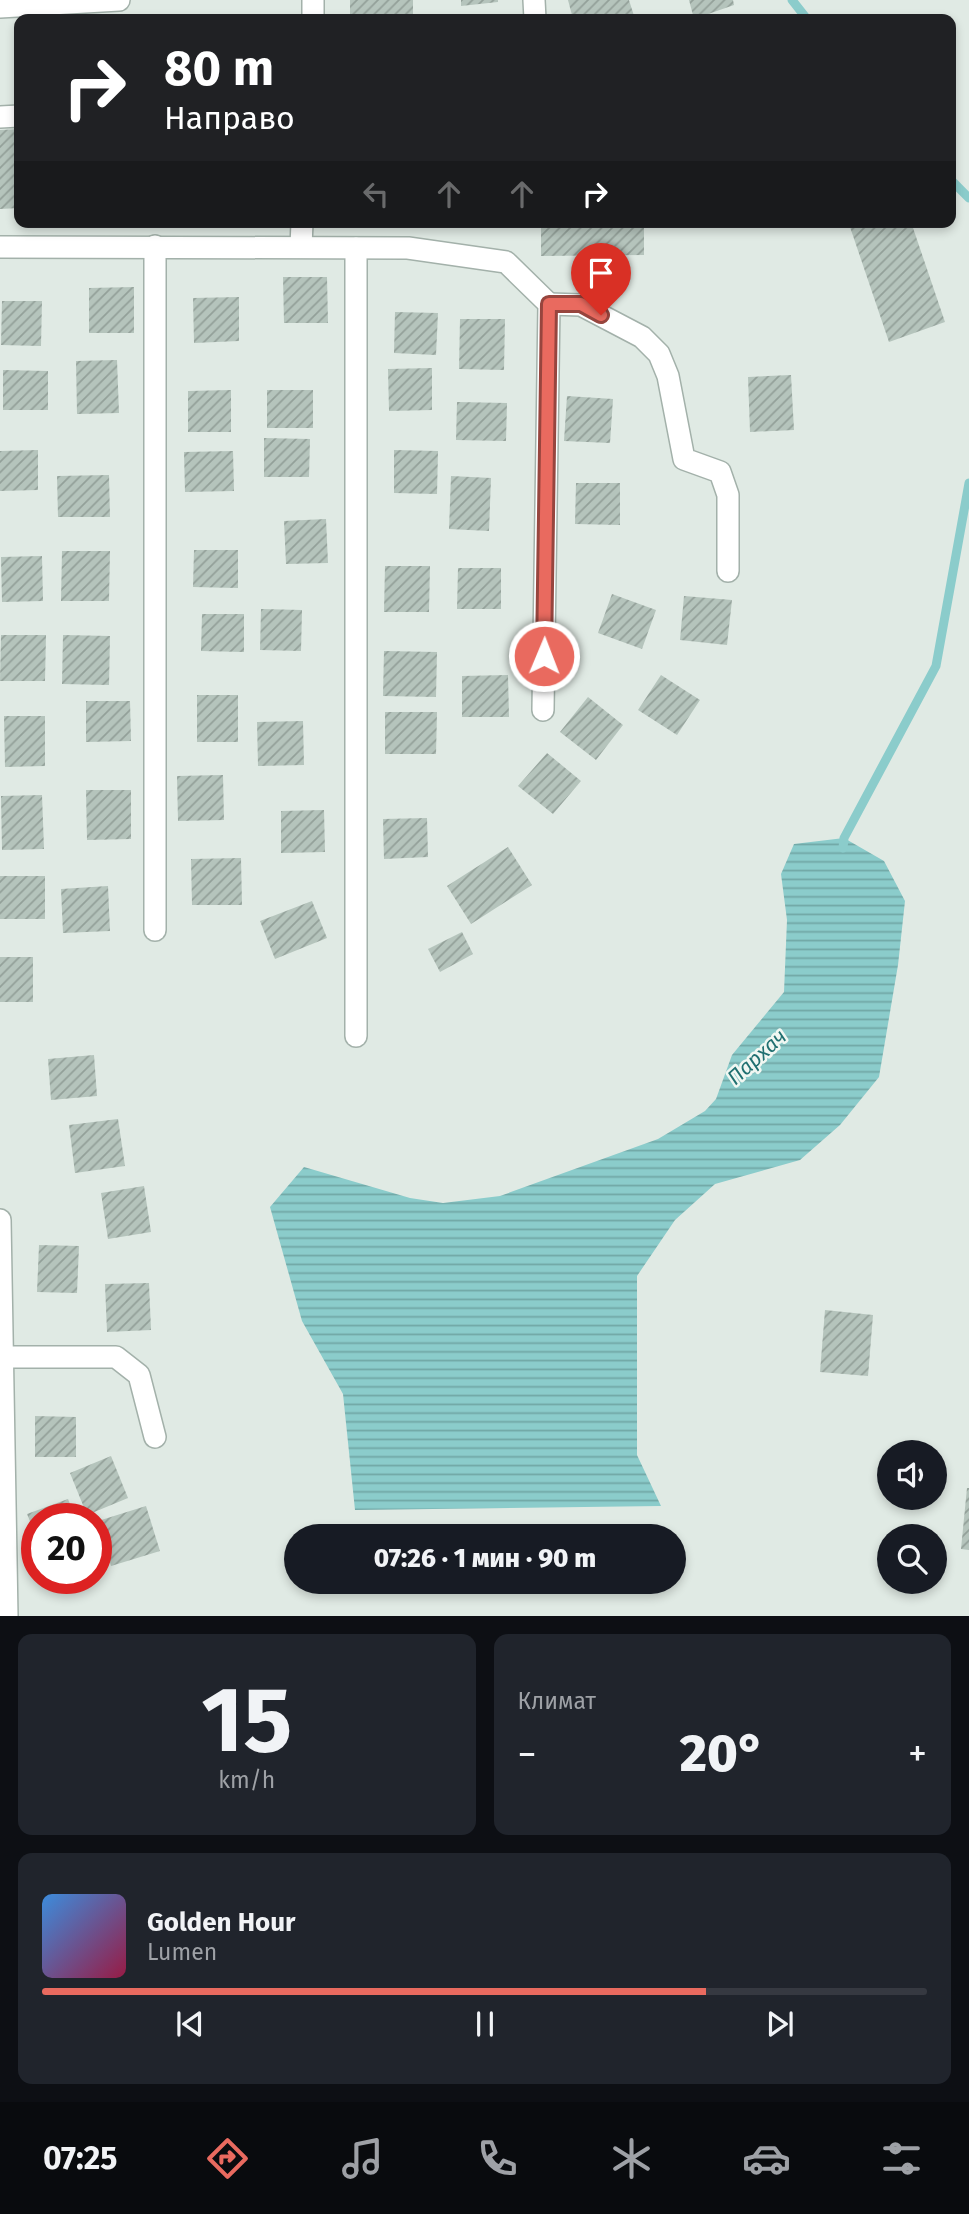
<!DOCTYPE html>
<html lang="ru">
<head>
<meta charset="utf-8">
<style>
	:root { --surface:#171b24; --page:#20242c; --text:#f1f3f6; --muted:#9ea1a6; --line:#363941; --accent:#e96a5f }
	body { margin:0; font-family:"Fira Sans",sans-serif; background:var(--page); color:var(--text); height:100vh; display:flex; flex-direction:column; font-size:26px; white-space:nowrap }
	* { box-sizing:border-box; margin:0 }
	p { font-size:23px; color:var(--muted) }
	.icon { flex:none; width:38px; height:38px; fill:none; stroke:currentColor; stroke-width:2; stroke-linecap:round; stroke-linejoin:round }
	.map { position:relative; height:1616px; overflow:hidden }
	.side { display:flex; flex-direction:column; gap:18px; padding:18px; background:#0d0f14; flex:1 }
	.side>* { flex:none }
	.banner { position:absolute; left:14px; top:14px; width:942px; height:214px; border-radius:14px; box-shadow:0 4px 10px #0003; background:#202124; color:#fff; overflow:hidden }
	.controls { position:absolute; left:877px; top:1440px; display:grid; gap:14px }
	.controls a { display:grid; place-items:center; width:70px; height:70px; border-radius:50%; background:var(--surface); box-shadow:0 4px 10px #0003; font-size:35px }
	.speed { position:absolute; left:21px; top:1503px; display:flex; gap:14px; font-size:35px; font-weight:700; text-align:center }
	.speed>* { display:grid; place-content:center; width:91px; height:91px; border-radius:50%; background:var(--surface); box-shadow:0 4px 10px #0003; line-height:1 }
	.speed .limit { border:10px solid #d22; background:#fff; color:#111 }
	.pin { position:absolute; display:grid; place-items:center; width:60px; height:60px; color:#fff; margin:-72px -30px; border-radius:50% 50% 50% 0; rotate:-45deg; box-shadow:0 0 7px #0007 }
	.pin .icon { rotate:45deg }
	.me { position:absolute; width:77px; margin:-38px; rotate:1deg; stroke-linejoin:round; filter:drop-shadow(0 0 5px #0008) }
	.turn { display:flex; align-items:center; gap:24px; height:147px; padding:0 35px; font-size:32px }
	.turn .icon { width:91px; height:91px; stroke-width:2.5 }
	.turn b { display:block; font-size:49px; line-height:60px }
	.lanes { display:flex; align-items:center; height:66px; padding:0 35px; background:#0003; justify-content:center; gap:35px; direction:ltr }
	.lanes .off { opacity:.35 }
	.big { font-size:52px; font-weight:800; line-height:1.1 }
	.side .tile { flex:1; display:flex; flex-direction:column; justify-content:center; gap:10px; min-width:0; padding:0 24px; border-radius:14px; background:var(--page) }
	.side .dial { align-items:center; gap:0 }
	.dial b { font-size:91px; line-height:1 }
	.song { display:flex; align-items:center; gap:21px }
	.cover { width:84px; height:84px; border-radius:10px; background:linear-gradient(135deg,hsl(210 70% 55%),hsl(340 70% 35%)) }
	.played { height:7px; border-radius:4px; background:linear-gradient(90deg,var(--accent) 75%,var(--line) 75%) }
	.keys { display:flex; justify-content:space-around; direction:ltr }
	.heat { display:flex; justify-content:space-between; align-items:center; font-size:38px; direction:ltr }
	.side .tiles { flex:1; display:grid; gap:18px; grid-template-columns:1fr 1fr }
	.tile:last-child { grid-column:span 2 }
	.trip { position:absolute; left:284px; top:1524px; width:402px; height:70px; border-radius:35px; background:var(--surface); box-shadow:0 4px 10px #0003; font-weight:800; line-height:70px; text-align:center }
	.dock { display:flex; height:112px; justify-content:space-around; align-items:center; background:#090b0e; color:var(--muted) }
	.dock .icon { width:49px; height:49px }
	.dock .active { color:var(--accent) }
	.dock b { font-size:32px; color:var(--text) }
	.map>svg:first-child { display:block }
	.water { fill:url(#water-rules) }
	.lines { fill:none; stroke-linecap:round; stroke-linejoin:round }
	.stream { stroke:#8bcccb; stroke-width:9 }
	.building { fill:url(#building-hatch) }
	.minor-casing { stroke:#a3b1aa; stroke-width:24 }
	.minor { stroke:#fff; stroke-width:21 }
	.route-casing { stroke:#97453e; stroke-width:18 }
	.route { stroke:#e96a5f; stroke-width:12 }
	.labels { text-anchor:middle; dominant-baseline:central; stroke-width:5; stroke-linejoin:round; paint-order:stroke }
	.water-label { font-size:21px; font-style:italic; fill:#207071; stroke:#f0f7f2 }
</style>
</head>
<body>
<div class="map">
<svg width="969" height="1616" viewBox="0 0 969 1616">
	<defs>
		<pattern id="water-rules" width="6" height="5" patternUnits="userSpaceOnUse" patternTransform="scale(1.75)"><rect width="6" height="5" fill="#8bcccb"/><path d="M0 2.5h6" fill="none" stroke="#71a7a5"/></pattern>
		<pattern id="building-hatch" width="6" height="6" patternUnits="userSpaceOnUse" patternTransform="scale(1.75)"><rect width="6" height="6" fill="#b5c4bc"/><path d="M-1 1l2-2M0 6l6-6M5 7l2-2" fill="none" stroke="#93a099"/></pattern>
	</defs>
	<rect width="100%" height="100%" fill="#e0eae4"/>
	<polygon class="water" points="844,838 884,861 905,901 898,965 879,1077 840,1125 800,1160 715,1184 675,1220 637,1276 637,1455 661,1506 355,1510 343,1394 302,1321 270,1207 304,1167 410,1198 443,1203 500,1196 658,1139 705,1111 716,1099 732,1055 784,992 787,920 781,874 794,844"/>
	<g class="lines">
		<g class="stream">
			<polyline points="792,0 807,19"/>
			<polyline points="950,179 969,198"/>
			<polyline points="843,848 844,838 936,666 969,483"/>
		</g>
	</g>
	<g class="building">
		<rect x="350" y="0" width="63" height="19"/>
		<polygon points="461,0 498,0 498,2 461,6"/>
		<polygon points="568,0 629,0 635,19 573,19"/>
		<polygon points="689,0 733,0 734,5 694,19"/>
		<polygon points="19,129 19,208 0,209 0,130"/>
		<polygon points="541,222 644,222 644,255 541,256"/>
		<polygon points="855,222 911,222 945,322 889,342 849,224"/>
		<polygon points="283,277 327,277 328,323 284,323"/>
		<polygon points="134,287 134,333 89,333 89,288"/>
		<polygon points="239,297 239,341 194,343 193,298"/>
		<polygon points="2,301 42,301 41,346 1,345"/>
		<polygon points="395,312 438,313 436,355 394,353"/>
		<polygon points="460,319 505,319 504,370 459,369"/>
		<polygon points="117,360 119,413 77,414 76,361"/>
		<polygon points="432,368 432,410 389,411 388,369"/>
		<polygon points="3,370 48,371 48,410 3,410"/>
		<polygon points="791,375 794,430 750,432 748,377"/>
		<polygon points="231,390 231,432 188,432 188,391"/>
		<rect x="267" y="390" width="46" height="38"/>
		<polygon points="567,396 613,399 610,443 564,441"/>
		<polygon points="457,402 507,403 506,441 456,440"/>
		<polygon points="264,438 310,439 309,477 264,477"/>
		<polygon points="38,450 38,490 0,491 0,451"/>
		<polygon points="394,450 438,451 437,494 394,493"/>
		<polygon points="233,451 234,491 185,492 184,452"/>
		<polygon points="109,475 110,517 58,517 57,476"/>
		<polygon points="451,476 491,478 489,531 449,529"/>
		<polygon points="576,483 620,483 620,525 575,524"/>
		<polygon points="326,519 328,563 286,564 284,521"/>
		<polygon points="194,550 238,550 238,588 193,587"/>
		<polygon points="62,551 110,551 109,601 61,601"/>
		<polygon points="42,556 43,601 2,602 1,557"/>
		<polygon points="385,566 430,566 429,612 384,612"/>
		<polygon points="458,568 501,568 501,609 457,609"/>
		<polygon points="612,594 656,610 642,649 598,633"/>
		<polygon points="684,596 732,600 727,645 680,640"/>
		<polygon points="261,609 302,610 301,651 260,650"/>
		<polygon points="202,614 244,614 244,652 201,651"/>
		<polygon points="1,635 46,635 45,681 0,681"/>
		<polygon points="63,635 110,636 109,685 62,684"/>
		<polygon points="384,651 437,652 436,697 383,696"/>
		<polygon points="508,675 509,717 462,717 462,676"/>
		<polygon points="661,675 700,700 677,735 638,710"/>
		<rect x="197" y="695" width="41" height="47"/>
		<polygon points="588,697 623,725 596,760 560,732"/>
		<polygon points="86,701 130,701 131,741 86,742"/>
		<polygon points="385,712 437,712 436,754 385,754"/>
		<polygon points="4,716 45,716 45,766 5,767"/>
		<polygon points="303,721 304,765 258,766 257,722"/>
		<polygon points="547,753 581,781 553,814 518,786"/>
		<polygon points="223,775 224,820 178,821 177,776"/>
		<polygon points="86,790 131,790 131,839 87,840"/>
		<polygon points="42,795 44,849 2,850 1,796"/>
		<polygon points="324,810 325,852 281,853 281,811"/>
		<polygon points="427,818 428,857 384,859 383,819"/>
		<polygon points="508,847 532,885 471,924 447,886"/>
		<polygon points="241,858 242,905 192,905 191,859"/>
		<rect x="0" y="876" width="45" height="43"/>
		<polygon points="108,886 110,931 63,933 61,889"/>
		<polygon points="312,901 327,938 275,959 260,921"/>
		<polygon points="462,932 473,954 440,972 428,949"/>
		<rect x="0" y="957" width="33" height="45"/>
		<polygon points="94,1055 97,1096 51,1100 48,1059"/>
		<polygon points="118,1119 125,1166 75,1173 69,1125"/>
		<polygon points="144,1186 151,1232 108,1239 101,1193"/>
		<polygon points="39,1245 79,1246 77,1293 37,1292"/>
		<polygon points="149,1283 151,1330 107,1332 105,1284"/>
		<polygon points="825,1310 873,1315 868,1376 820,1372"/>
		<polygon points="35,1416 76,1417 76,1457 35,1457"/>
		<polygon points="111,1456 128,1498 87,1515 70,1473"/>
		<polygon points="967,1488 969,1488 969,1550 961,1549"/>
		<polygon points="68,1499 76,1519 37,1519 37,1538 27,1514"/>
		<polygon points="146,1506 160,1551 111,1566 98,1521"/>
	</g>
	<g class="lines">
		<g class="minor-casing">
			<g id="minor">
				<polyline points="313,0 313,19"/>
				<polyline points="534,0 535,19"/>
				<polyline points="0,7 119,0"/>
				<polyline points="0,117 19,116"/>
				<polyline points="155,246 155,930"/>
				<polyline points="0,247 408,248 506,262 549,304 543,710"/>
				<polyline points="301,247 302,222"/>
				<polyline points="356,248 356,1036"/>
				<polyline points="549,304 581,305 642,337 659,354 668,376 684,459 720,472 728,495 728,571"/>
				<polyline points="0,1220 7,1616"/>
				<polyline points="0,1357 116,1357 139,1375 155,1437"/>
			</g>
		</g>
		<use href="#minor" class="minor"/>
	</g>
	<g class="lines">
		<g class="route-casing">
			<polyline id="route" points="544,656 549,304 581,304 601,315"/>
		</g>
		<use href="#route" class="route"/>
	</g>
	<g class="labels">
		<g class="water-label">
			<text transform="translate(757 1057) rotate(-42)">Пархач</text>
		</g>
	</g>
</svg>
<div class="controls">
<a><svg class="icon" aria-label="sound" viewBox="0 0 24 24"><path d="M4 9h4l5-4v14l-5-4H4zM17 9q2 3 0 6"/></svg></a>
<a><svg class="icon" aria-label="search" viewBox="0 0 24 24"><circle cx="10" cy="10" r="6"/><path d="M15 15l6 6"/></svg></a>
</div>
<div class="speed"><div class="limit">20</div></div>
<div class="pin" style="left:601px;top:315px;background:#d93025"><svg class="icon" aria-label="arrive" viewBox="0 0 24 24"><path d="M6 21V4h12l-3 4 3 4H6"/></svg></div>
<svg class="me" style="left:544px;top:656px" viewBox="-20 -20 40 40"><circle r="17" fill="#e96a5f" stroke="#fff" stroke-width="3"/><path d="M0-11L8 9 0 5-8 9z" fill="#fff"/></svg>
<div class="trip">07:26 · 1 мин · 90 m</div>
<div class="banner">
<div class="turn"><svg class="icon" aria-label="right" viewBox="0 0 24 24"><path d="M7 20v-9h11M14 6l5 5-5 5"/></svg><div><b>80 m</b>Направо</div></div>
<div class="lanes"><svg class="icon off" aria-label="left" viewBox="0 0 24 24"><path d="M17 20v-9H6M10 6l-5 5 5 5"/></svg><svg class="icon off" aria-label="ahead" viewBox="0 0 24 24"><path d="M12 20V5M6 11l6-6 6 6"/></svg><svg class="icon off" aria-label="ahead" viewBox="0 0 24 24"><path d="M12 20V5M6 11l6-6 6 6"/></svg><svg class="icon" aria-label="right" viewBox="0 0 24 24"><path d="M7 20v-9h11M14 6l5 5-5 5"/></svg></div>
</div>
</div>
<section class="side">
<div class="tiles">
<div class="tile dial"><b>15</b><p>km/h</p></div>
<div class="tile"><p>Климат</p>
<div class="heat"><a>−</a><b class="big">20°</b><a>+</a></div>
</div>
<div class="tile">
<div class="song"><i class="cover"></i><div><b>Golden Hour</b><p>Lumen</p></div></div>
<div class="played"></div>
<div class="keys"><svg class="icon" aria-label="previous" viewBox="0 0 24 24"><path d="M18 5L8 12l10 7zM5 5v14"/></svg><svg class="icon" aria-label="pause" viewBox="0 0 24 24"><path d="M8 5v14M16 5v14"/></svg><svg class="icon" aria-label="next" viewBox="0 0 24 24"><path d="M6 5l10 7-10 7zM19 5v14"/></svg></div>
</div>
</div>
</section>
<nav class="dock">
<b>07:25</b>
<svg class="icon active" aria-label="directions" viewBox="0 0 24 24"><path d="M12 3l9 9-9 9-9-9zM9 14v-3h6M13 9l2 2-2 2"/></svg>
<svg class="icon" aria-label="music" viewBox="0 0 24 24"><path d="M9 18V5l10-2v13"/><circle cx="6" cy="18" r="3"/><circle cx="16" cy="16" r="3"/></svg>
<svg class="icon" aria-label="phone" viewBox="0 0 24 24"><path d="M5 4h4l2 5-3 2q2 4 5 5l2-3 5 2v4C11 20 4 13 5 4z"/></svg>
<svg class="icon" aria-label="climate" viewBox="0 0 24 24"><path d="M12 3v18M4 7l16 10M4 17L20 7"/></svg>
<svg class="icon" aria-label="car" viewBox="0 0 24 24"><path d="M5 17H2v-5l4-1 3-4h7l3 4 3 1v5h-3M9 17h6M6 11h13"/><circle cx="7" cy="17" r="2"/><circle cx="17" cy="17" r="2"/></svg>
<svg class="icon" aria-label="filters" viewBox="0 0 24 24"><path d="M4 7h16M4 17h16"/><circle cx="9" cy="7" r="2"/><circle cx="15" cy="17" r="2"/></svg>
</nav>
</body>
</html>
